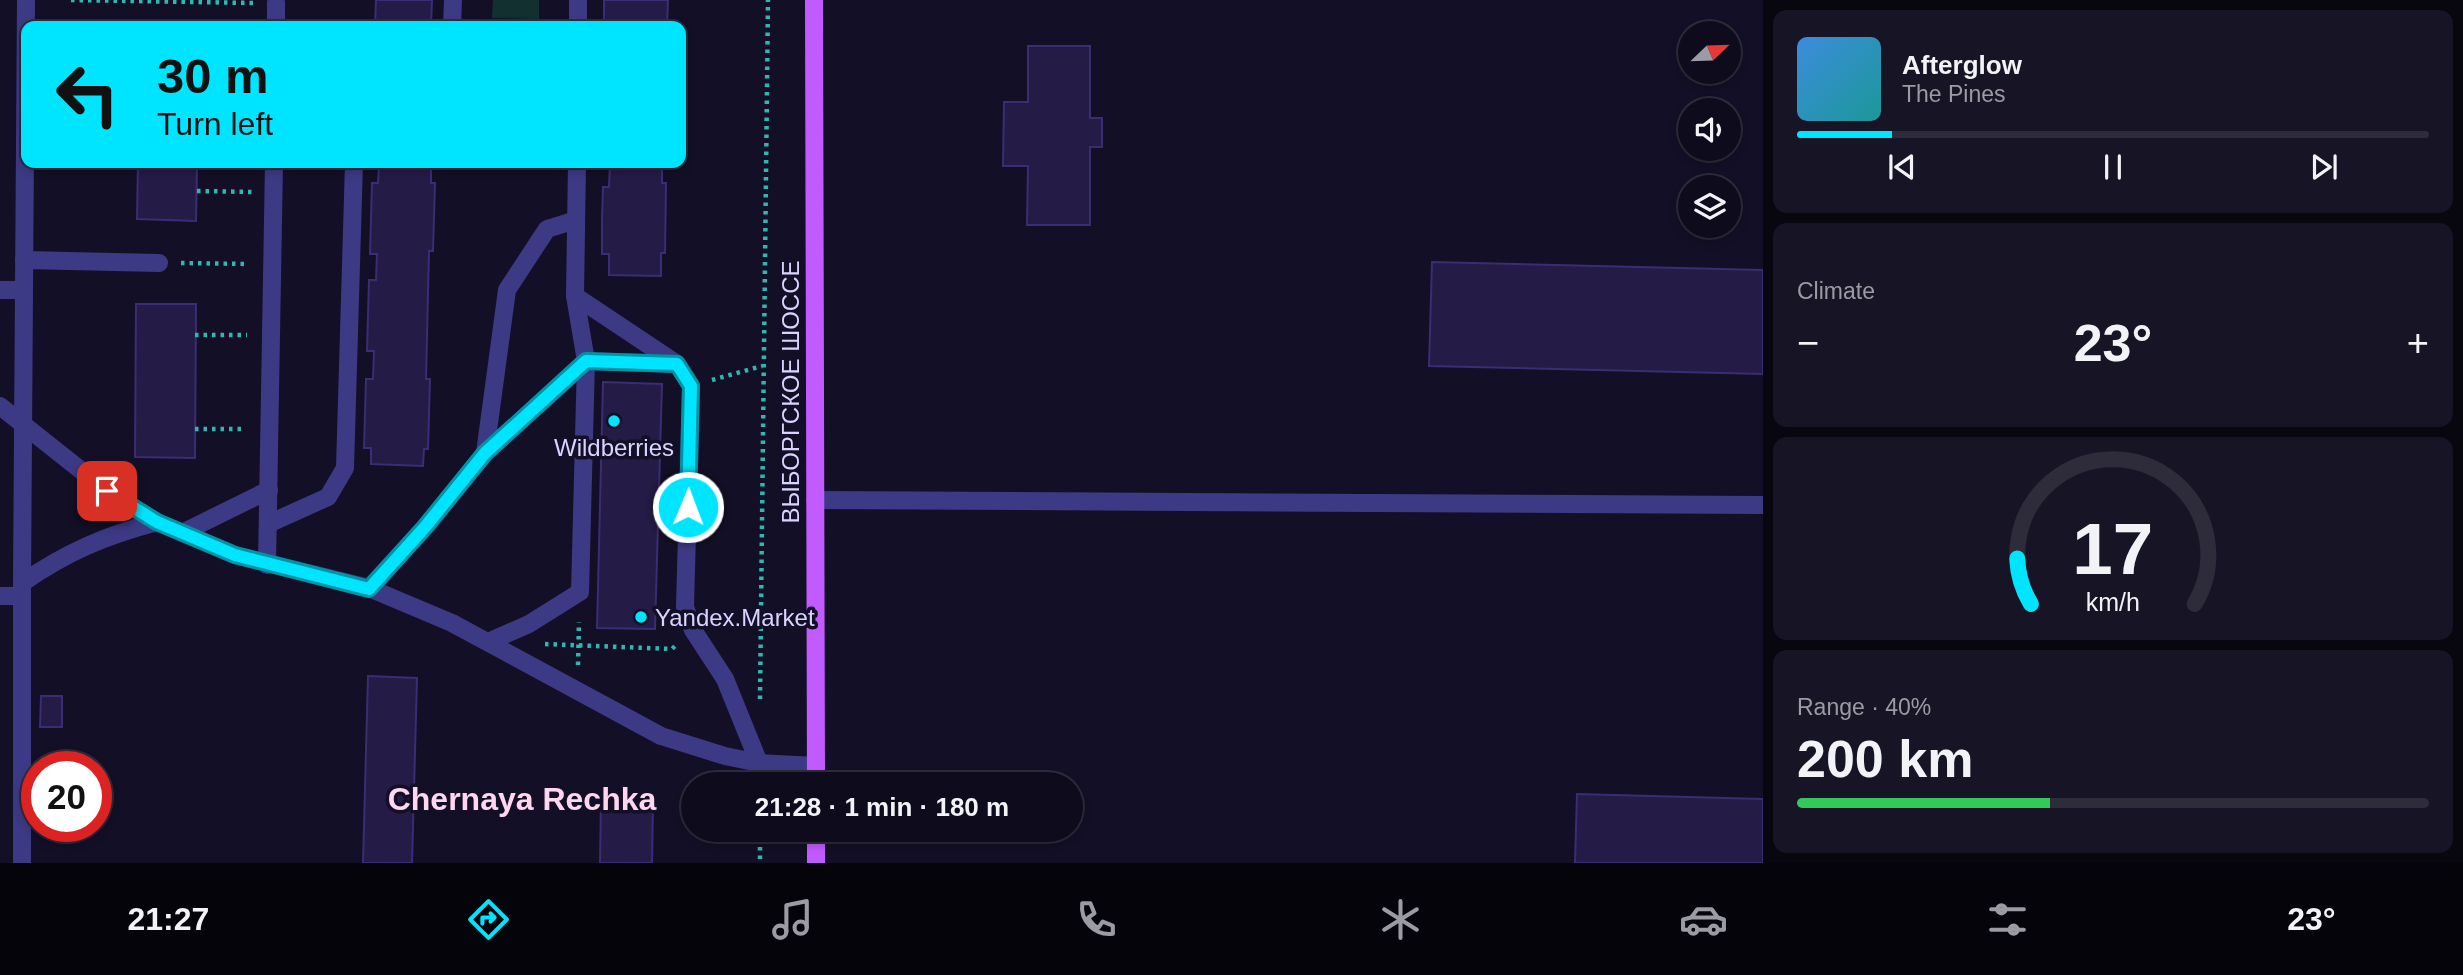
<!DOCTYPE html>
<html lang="en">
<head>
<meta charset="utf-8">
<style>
	:root { --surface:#0e0b1c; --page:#171425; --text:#f1f3f6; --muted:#9b9ba3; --line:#2e2b3b; --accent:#00e5ff }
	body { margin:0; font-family:Helvetica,sans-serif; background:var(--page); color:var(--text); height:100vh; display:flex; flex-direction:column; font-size:26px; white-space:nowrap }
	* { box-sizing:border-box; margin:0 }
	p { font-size:23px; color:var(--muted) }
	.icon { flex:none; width:38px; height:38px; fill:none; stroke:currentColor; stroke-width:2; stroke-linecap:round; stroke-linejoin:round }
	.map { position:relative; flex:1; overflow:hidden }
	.sheet { display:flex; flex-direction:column; gap:10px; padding:10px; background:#08060f; width:700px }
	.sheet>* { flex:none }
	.banner { position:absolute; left:21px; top:21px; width:665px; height:147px; border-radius:14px; box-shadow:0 4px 10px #0003,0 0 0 2px var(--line); background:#00e5ff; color:#111; overflow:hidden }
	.needle { width:46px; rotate:67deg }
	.buttons { position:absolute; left:1678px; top:21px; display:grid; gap:14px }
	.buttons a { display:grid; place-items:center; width:63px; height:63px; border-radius:50%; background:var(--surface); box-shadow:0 4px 10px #0003,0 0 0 2px var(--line); font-size:35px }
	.speed { position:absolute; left:21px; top:751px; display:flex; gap:14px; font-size:35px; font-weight:700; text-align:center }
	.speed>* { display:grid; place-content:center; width:91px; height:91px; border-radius:50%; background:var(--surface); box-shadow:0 4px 10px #0003,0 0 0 2px var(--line); line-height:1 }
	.speed .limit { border:10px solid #d22; background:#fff; color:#111 }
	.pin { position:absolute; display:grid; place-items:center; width:60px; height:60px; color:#fff; margin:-30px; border-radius:14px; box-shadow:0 4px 10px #0006 }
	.me { position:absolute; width:77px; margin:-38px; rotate:1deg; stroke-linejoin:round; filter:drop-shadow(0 0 5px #0008) }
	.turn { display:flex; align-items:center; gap:24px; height:147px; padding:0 21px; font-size:32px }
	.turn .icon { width:91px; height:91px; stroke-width:2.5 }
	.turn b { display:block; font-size:49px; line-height:60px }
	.big { font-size:52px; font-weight:800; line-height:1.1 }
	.sheet .card { flex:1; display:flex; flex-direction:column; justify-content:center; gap:10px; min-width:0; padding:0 24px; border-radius:14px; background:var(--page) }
	.sheet .dial { align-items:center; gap:0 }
	.dial svg { height:182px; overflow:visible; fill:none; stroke:var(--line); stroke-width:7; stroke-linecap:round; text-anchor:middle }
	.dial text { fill:var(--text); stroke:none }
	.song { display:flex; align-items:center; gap:21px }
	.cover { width:84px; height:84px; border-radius:10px; background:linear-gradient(135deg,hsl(210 70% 55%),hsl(180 70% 35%)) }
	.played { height:7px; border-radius:4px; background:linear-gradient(90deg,var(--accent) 15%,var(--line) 15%) }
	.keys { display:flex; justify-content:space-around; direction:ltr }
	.heat { display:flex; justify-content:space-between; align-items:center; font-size:38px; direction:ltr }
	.charge { height:10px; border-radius:5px; background:linear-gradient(90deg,#34c759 40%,var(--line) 0) }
	.trip { position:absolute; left:681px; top:772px; width:402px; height:70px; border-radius:35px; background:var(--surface); box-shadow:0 4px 10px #0003,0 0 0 2px var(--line); font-weight:800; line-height:70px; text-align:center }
	.tab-bar { display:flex; height:112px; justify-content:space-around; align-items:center; background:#06040b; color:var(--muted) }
	.tab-bar .icon { width:49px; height:49px }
	.tab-bar .active { color:var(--accent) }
	.tab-bar b { font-size:32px; color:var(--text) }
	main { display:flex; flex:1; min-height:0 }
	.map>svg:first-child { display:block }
	.green { fill:#12302f }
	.building { fill:#241b47; stroke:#3b2d73; stroke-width:2 }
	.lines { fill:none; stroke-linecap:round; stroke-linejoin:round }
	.path { stroke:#2fb8b0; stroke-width:4.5; stroke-dasharray:3.5 5; stroke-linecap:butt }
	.minor { stroke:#3d3a85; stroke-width:18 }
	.major { stroke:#c25bff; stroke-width:18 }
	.route-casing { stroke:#0095a6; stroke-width:18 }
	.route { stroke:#00e5ff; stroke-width:12 }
	.poi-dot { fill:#00e5ff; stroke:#130f26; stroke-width:2.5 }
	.labels { text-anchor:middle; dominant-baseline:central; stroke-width:7; stroke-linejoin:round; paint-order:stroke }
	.street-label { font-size:24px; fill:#d9d4ff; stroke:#130f26 }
	.poi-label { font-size:24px; fill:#d9d4ff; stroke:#130f26 }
	.district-label { font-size:32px; font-weight:bold; fill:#ffd6f0; stroke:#130f26 }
</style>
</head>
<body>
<main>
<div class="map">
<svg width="1763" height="863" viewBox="0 0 1763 863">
	<rect width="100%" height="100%" fill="#130f26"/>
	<polygon class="green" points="493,0 539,0 539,19 492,18"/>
	<g class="building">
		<polygon points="376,0 432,0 431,26 375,26"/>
		<polygon points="604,0 668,0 667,26 604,26"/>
		<polygon points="1028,46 1090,46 1090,118 1102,118 1102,147 1090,147 1090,225 1027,225 1028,166 1003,166 1004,102 1028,102"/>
		<polygon points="138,163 197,163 196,221 137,219"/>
		<polygon points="610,163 662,163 662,183 666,183 665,253 661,253 661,276 609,275 609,254 602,254 602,220 603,187 609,187"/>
		<polygon points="379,166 431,168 431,183 435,183 433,251 429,251 426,379 430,379 428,449 424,449 423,466 371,464 371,448 364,448 366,379 373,379 374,351 367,351 369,280 376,280 377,254 370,254 372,183 378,183"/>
		<polygon points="1432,262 1763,270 1763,374 1429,366"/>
		<polygon points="136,304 196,304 195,458 135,457"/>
		<polygon points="603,382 662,384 655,629 597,628"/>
		<polygon points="368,676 417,678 412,863 363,863"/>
		<polygon points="41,696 62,696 62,727 40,727"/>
		<polygon points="1577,794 1763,799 1763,863 1575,863"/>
		<polygon points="601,801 653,802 652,863 600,863"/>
	</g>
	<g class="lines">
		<g class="path">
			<polyline points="71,0 254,3"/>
			<polyline points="197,191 252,192"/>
			<polyline points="181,263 249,264"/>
			<polyline points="195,335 247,335"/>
			<polyline points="712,380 762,366"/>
			<polyline points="195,429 246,429"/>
			<polyline points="545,644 672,649 675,646"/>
			<polyline points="578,665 579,622"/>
			<polyline points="760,699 768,0"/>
			<polyline points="760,830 760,863"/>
		</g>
		<g class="minor">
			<polyline points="276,26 276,3"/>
			<polyline points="452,26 453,0"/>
			<polyline points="578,26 578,0"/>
			<polyline points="24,260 159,263"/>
			<polyline points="0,290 24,290"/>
			<polyline points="575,296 677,364"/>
			<polyline points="0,406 107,491 157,522 235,555 369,588 452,623 661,736 725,756 759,763 816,766"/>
			<polyline points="485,453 507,290 547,229 576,220"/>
			<polyline points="815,500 1763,505"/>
			<polyline points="268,524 328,497 345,468 354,163"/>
			<polyline points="182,533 269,490"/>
			<polyline points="267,565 274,163"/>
			<polyline points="22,583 26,0"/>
			<polyline points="369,588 425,527 485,453 586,361 677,364 691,386 685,607 693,630 725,679 759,763"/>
			<polyline points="0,596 22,596"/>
			<polyline points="488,642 529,624 580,592 586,361 575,296 577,163"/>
			<path d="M22 863V583C67 552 104 536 157 522"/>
		</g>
		<g class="major">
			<polyline points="814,0 816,784"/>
			<polyline points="816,830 816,863"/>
		</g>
	</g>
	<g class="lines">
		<g class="route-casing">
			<polyline id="route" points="107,491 157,522 235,555 369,589 425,527 485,453 586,361 677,364 691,386 688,507"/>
		</g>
		<use href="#route" class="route"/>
	</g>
	<g class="poi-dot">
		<circle cx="614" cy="421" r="7"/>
		<circle cx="641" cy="617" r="7"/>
	</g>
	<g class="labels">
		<g class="street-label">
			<text transform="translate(790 392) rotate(-90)">ВЫБОРГСКОЕ ШОССЕ</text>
		</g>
		<g class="poi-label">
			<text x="614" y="447">Wildberries</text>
			<text x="655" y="617" text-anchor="start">Yandex.Market</text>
		</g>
		<g class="district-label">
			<text x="522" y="799">Chernaya Rechka</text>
		</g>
	</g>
</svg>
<div class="buttons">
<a><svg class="needle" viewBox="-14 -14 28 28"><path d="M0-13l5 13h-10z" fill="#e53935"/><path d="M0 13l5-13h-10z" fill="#9b9ba3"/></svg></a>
<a><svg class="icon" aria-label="sound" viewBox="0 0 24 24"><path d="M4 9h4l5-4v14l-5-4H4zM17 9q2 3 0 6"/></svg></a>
<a><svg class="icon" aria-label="layers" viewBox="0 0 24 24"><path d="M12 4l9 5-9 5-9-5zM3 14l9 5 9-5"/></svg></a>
</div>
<div class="speed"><div class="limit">20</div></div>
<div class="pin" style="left:107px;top:491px;background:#d93025"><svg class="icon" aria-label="arrive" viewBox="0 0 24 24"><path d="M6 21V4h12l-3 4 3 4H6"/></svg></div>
<svg class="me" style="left:688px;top:507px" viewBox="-20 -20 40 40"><circle r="17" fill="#00e5ff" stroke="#fff" stroke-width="3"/><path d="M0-11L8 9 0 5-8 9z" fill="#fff"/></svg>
<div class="trip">21:28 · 1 min · 180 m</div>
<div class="banner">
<div class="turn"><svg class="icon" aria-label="left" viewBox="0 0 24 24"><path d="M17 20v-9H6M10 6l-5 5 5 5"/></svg><div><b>30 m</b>Turn left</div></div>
</div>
</div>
<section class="sheet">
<div class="card">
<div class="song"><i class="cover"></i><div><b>Afterglow</b><p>The Pines</p></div></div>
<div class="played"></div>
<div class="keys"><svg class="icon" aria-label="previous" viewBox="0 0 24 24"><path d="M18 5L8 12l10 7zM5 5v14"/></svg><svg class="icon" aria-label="pause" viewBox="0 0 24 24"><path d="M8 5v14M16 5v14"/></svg><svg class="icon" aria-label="next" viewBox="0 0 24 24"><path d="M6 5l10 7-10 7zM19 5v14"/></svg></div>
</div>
<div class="card"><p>Climate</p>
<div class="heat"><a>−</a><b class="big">23°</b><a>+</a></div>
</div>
<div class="card dial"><svg viewBox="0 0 100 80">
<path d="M14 69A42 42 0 1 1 86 69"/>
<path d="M14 69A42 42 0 0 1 8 49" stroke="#00e5ff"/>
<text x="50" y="56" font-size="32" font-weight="700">17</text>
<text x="50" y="72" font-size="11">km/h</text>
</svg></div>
<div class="card"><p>Range · 40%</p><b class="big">200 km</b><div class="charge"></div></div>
</section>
</main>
<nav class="tab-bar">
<b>21:27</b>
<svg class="icon active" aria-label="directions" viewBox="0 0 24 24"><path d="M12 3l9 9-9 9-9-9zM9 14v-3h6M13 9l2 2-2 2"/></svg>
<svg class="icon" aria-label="music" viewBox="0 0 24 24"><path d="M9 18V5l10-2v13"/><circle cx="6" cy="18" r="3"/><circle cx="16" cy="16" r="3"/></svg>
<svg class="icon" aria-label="phone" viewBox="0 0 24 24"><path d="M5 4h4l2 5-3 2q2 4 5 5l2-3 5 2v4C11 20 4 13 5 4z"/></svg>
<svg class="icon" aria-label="climate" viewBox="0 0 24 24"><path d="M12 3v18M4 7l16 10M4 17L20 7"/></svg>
<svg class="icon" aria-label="car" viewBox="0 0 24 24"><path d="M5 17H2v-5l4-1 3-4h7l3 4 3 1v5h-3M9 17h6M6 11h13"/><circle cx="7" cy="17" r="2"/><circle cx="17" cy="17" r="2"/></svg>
<svg class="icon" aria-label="filters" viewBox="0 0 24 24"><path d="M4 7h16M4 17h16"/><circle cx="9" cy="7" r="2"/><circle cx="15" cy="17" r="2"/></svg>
<b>23°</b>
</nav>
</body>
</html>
